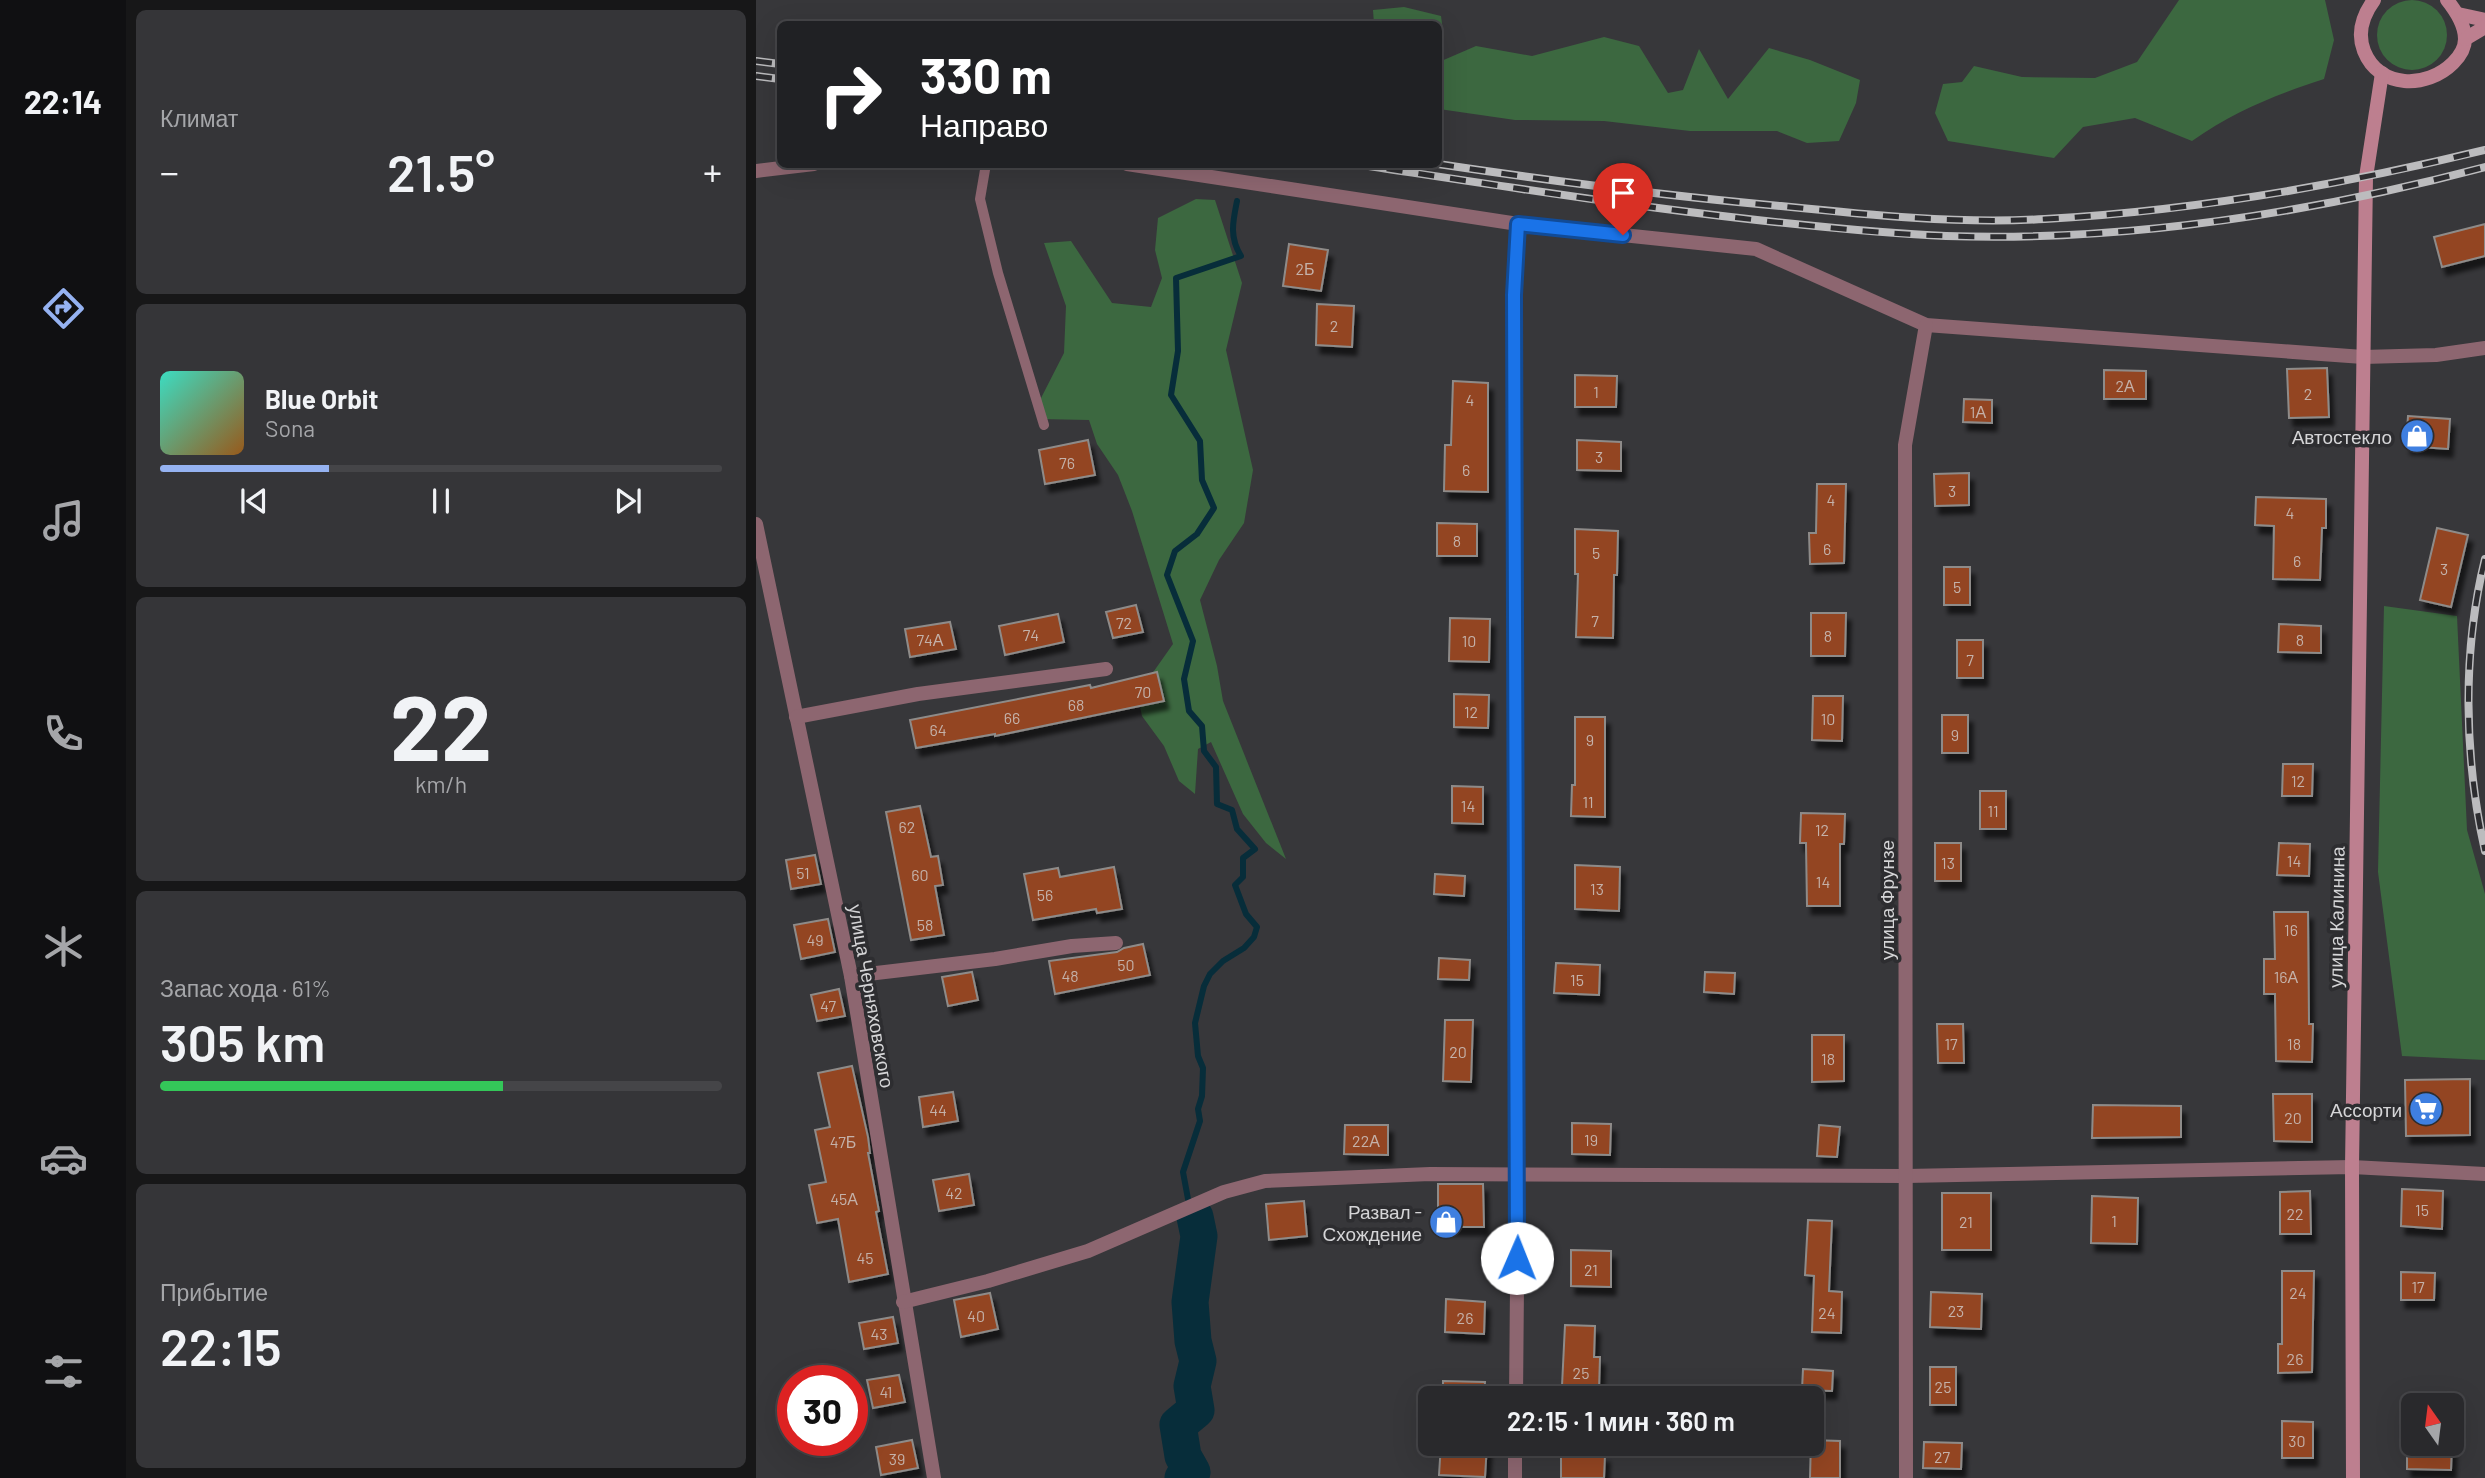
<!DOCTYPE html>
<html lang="ru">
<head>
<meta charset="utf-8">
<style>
	:root { --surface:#29292c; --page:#353538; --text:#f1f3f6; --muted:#a5a6a9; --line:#454548; --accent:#95b2f1 }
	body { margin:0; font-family:Barlow,sans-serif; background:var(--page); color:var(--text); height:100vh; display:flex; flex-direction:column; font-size:26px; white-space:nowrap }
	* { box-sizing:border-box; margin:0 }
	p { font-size:23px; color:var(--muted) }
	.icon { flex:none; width:38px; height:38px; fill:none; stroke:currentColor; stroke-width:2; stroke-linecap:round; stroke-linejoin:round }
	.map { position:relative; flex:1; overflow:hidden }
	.drawer { display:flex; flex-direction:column; gap:10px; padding:10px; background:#171718; width:630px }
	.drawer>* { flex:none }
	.guide { position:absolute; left:21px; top:21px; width:665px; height:147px; border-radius:10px; box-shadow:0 7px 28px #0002,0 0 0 2px var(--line); background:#202124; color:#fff; overflow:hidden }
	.needle { width:46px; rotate:346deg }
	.buttons { position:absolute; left:1645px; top:1393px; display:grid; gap:14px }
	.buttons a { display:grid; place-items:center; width:63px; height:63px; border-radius:10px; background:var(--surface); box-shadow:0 7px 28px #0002,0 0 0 2px var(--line); font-size:35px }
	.speed { position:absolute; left:21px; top:1365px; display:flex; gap:14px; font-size:35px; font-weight:700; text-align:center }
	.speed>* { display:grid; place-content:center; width:91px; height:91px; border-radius:50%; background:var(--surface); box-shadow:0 7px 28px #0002,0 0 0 2px var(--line); line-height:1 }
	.speed .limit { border:10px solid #d22; background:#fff; color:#111 }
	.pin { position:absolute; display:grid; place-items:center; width:60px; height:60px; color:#fff; margin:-72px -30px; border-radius:50% 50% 50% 0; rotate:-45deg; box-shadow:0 0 7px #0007 }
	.pin .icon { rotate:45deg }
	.me { position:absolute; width:77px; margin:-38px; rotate:1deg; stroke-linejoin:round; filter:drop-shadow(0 0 5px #0008) }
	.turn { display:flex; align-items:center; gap:24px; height:147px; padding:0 28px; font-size:32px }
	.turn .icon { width:91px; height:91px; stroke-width:2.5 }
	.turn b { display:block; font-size:49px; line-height:60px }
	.big { font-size:52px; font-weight:600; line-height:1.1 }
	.drawer .tile { flex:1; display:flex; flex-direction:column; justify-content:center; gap:10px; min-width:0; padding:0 24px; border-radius:10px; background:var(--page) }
	.drawer .dial { align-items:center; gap:0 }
	.dial b { font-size:91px; line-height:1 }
	.song { display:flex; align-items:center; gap:21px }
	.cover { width:84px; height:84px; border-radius:10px; background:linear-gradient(135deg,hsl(170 70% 55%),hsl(30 70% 35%)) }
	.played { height:7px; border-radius:4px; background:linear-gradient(90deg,var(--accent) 30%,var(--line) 30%) }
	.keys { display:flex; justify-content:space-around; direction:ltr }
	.heat { display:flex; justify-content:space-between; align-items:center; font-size:38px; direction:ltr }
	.charge { height:10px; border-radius:5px; background:linear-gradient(90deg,#34c759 61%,var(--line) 0) }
	.trip { position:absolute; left:662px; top:1386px; width:406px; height:70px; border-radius:10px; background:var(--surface); box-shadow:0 7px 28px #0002,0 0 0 2px var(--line); font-weight:600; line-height:70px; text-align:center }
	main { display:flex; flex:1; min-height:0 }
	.tab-bar { display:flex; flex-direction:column; width:126px; justify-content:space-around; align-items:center; background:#101012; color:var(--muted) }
	.tab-bar .icon { width:49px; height:49px }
	.tab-bar .selected { color:var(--accent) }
	.tab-bar b { font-size:32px; color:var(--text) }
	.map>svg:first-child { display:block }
	.green { fill:#3c6840 }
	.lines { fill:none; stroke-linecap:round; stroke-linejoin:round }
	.stream { stroke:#072d3a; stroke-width:6 }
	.river { stroke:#072d3a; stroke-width:37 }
	.building { fill:#934420; stroke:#8e8b89; stroke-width:2; filter:url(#shadow) }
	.lane { stroke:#8d6670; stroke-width:10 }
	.street { stroke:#8d6670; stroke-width:14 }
	.secondary { stroke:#bd7f8f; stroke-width:14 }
	.rail-casing { stroke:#bcbcbe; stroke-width:8 }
	.rail { stroke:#2d2d30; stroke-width:5; stroke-dasharray:16; stroke-linecap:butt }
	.route-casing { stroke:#114b97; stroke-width:18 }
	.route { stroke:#1a73e8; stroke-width:12 }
	.labels { text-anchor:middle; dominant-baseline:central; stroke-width:7; stroke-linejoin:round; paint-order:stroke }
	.number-label { font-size:16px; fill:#c4b1a9 }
	.poi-label { font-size:19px; fill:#d5d5d7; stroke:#2d2d30; text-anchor:end }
	.street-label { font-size:19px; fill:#d5d5d7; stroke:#2d2d30 }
</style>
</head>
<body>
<main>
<nav class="tab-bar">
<b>22:14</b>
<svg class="icon selected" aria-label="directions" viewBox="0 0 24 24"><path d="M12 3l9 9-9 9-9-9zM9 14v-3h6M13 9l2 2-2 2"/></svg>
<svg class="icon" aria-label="music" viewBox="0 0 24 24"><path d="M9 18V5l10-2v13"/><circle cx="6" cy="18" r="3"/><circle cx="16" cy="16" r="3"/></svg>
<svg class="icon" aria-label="phone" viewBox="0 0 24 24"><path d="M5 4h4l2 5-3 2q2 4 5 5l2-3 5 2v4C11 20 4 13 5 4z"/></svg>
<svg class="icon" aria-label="climate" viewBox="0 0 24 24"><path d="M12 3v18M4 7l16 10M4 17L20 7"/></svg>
<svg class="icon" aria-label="car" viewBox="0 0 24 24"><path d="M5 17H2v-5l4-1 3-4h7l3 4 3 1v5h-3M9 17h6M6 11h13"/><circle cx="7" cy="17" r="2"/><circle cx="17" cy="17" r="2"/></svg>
<svg class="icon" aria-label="filters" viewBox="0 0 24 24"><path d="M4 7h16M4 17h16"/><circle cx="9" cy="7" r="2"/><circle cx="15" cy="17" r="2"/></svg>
</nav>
<section class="drawer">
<div class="tile"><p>Климат</p>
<div class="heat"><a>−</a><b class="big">21.5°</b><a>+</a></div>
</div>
<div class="tile">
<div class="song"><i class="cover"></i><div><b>Blue Orbit</b><p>Sona</p></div></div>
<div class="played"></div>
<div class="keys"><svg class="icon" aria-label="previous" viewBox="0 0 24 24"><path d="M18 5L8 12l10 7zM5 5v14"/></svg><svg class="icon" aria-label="pause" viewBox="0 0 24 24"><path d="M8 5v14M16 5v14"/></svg><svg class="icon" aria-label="next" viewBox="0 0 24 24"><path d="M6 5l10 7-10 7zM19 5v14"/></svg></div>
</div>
<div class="tile dial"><b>22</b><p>km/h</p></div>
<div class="tile"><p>Запас хода · 61%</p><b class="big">305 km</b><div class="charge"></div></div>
<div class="tile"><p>Прибытие</p><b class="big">22:15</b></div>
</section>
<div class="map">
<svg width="1729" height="1478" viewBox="0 0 1729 1478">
	<defs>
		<filter id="shadow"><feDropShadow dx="4.5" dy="8" stdDeviation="2" flood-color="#0009"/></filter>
	</defs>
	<rect width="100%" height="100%" fill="#37373a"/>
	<g class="green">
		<circle cx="1656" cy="35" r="35"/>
		<path d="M1423 0H1569L1578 40 1568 79C1519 95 1479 111 1436 141L1379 118 1327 127 1298 158 1192 141 1179 113 1187 84 1206 82 1218 66 1266 77 1339 78 1381 62Z"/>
		<polygon points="648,7 685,16 687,31 683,32 682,24 618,24 617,10"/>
		<polygon points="848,37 883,46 912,93 927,90 943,49 972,99 1013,48 1054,60 1104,80 1100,103 1083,141 1051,143 1021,131 934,131 848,121 759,120 683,109 683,62 720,46 776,56"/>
		<polygon points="440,199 459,200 486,283 470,350 497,470 488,523 463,560 444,600 461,666 467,701 530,859 510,843 487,814 455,742 442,749 439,794 423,781 408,746 386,716 380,688 398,671 417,644 376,511 362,475 341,444 333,420 284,419 284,400 308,353 310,306 288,243 315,241 356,303 395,307 406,278 399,250 402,218"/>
		<polygon points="1628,606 1701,616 1711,830 1729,894 1729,1060 1646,1056 1622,872"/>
	</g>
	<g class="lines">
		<path class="stream" d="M432 1199 427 1172 444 1121 442 1109 446 1096 447 1068 442 1056 439 1023 448 986 454 974 467 961 488 948 498 937 501 927 490 914 479 885 487 877V858L499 849 481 829 476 810 461 804 460 767 448 751 446 726 433 711 428 679 437 641 411 575 419 551 441 534 458 508 446 480 444 441 415 395 422 351 420 278 485 256C473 237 477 221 481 201"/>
		<polyline class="river" points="427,1478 436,1472 427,1456 422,1425 440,1410 436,1386 442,1361 437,1341 434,1302 443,1236 439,1217"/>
	</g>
	<g class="building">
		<polygon points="1729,224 1729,256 1686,267 1678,237"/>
		<polygon points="533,244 572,250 565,291 527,286"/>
		<polygon points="561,304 598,306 596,347 560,345"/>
		<polygon points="1571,368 1573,417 1533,418 1531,369"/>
		<polygon points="1348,370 1390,371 1390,399 1348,399"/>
		<polygon points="819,375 861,376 860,407 819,407"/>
		<polygon points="697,381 732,383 732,492 688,491 689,445 695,445"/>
		<polygon points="1208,399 1236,400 1236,423 1207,422"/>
		<polygon points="1652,416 1694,419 1692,449 1650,446"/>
		<polygon points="332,440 339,475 289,484 283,450"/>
		<polygon points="821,440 865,442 865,471 821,470"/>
		<polygon points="1213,473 1213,505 1179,506 1178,474"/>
		<polygon points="1061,484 1090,484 1088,563 1054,564 1053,533 1060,533"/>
		<polygon points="1500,497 1570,499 1570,528 1566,528 1564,580 1517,579 1518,526 1499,525"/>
		<polygon points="681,523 721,524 721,556 681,556"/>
		<polygon points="1681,528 1712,535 1695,607 1664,600"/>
		<polygon points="819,529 862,531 861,575 858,575 857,638 820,637 822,574 819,574"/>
		<rect x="1188" y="567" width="26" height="38"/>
		<polygon points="380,605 387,632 357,638 350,612"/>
		<polygon points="1055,613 1090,613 1089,656 1055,656"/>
		<polygon points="302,614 308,642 249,655 243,626"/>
		<polygon points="694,618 734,619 733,662 693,661"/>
		<polygon points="194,622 200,649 154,657 149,629"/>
		<polygon points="1523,624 1565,626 1565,653 1522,652"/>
		<rect x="1201" y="640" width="26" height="38"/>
		<polygon points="401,672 408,701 239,736 239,734 160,748 154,720 334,685 335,688"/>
		<polygon points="698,694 733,695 732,728 698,727"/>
		<polygon points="1057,696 1087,696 1086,741 1056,740"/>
		<rect x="1186" y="715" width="26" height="38"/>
		<polygon points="819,717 849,717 849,817 815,816 816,785 819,785"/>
		<polygon points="1527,764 1557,764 1556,796 1526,796"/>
		<polygon points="696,786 727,787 727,824 696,823"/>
		<rect x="1224" y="791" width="26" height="38"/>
		<polygon points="164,806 175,857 182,856 187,885 179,886 188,935 155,940 130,812"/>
		<polygon points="1045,813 1089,814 1088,844 1084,844 1084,906 1051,906 1050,843 1044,843"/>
		<rect x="1179" y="843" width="26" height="38"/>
		<polygon points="1523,843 1554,844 1553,876 1521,875"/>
		<polygon points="59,855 65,884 35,889 30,860"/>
		<polygon points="819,865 864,867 863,911 819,909"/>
		<polygon points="358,867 366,909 341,913 340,909 277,920 268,874 302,868 304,877"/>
		<polygon points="679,874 709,876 708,896 678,894"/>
		<polygon points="1518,912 1552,912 1553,1024 1557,1024 1556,1062 1520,1061 1519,994 1508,994 1508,959 1519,959"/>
		<polygon points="72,919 79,952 45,959 38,925"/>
		<polygon points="387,944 394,975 299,994 293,961 361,952 368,948"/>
		<polygon points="683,958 714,960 713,980 682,979"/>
		<polygon points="800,963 844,965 843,995 798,993"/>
		<polygon points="216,972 222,1000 192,1006 186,977"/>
		<polygon points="949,972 979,973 978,994 948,992"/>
		<polygon points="83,989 89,1016 61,1021 55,995"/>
		<polygon points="689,1020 717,1020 715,1082 687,1081"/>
		<polygon points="1181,1024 1207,1024 1208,1063 1182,1063"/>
		<polygon points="1056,1035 1088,1035 1088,1081 1056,1082"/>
		<polygon points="96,1066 112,1137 114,1153 112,1153 123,1211 120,1212 132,1274 93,1282 82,1219 61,1223 53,1185 70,1182 59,1130 74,1127 62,1073"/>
		<polygon points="1714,1079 1714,1135 1650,1136 1649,1080"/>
		<polygon points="197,1092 202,1121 167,1127 163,1097"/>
		<polygon points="1517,1094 1556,1094 1556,1142 1518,1141"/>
		<polygon points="1337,1105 1425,1106 1425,1137 1336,1138"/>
		<polygon points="816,1123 855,1124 854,1155 816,1154"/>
		<polygon points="589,1125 632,1125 632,1155 588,1154"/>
		<polygon points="1063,1125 1084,1127 1081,1157 1061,1156"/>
		<polygon points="213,1174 218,1205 183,1211 177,1180"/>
		<polygon points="682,1184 727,1184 728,1227 682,1227"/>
		<polygon points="1646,1189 1687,1191 1686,1229 1645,1226"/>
		<polygon points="1554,1191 1555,1234 1524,1234 1524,1192"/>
		<rect x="1186" y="1193" width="49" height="57"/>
		<polygon points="1336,1196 1382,1198 1381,1244 1335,1243"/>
		<polygon points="548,1201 551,1236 513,1240 510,1204"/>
		<polygon points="1052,1220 1076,1221 1073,1291 1086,1292 1085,1333 1056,1332 1058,1276 1049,1275"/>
		<polygon points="815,1250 855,1251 855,1287 815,1286"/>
		<polygon points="1526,1271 1558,1271 1556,1372 1522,1373 1522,1344 1526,1344"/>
		<polygon points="1645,1272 1679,1273 1678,1300 1645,1300"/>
		<polygon points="1175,1292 1226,1294 1225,1329 1174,1327"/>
		<polygon points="234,1293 242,1329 205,1337 198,1300"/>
		<polygon points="690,1299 729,1302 728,1334 689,1332"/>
		<polygon points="137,1317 142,1343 108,1349 103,1323"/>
		<polygon points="809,1325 839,1326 838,1357 844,1357 843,1389 806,1386"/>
		<rect x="1174" y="1367" width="26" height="38"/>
		<polygon points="1047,1369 1077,1371 1076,1391 1046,1390"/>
		<polygon points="143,1375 149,1402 117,1408 111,1380"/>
		<polygon points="687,1381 729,1382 728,1398 687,1398"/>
		<polygon points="1526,1421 1557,1422 1557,1458 1526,1458"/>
		<polygon points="156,1440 162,1468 125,1475 120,1447"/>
		<polygon points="1055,1440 1084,1441 1084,1478 1054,1478"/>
		<polygon points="1168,1442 1206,1443 1205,1469 1167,1468"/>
		<polygon points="1651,1443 1696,1444 1695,1470 1651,1469"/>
		<polygon points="685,1444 731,1444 729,1477 683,1475"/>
		<polygon points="805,1453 849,1455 848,1478 805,1478"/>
	</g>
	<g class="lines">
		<polyline class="lane" points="230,164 224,199 242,273 288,425"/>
		<g class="street">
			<polyline points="371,164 762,224 1000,249 1170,325 1607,357 1680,355 1729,348"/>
			<polyline points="0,171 58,164"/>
			<polyline points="0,524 95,976 178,1478"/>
			<polyline points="40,717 162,694 350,669"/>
			<polyline points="95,976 239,959 316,946 360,943"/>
			<polyline points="147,1302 232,1281 332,1251 468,1192 509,1181 674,1174 1150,1176 1596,1167 1729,1174"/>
			<polyline points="760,1398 762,1174 758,295 762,224"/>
			<polyline points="759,1478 759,1444"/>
			<polyline points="1150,1478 1149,445 1170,325"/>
		</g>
		<g class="secondary">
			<path d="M1618 0C1607 15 1601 33 1608 51 1623 89 1671 89 1697 63 1703 57 1709 48 1709 39 1709 25 1699 10 1691 0"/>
			<polyline points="1702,14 1729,20"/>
			<polyline points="1709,39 1729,27"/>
			<polyline points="1597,1478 1596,1167 1610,177 1626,73"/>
		</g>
		<g class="rail-casing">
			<g id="rail">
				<polyline points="0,61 24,64"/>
				<polyline points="0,76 24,79"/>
				<path d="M599 164C739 185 878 207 1019 222 1076 228 1133 234 1190 236 1371 242 1555 213 1729 167"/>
				<path d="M682 164C796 181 910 196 1025 206 1113 215 1201 224 1289 219 1438 211 1585 185 1729 150"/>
				<path d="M1729 559C1706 652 1708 757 1729 851"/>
			</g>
		</g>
		<use href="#rail" class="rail"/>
	</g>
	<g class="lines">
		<g class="route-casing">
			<polyline id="route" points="761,1258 758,295 762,224 867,235"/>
		</g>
		<use href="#route" class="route"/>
	</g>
	<defs>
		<g id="shop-disc" transform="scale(1.75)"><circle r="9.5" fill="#3f7fe0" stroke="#2d2d30"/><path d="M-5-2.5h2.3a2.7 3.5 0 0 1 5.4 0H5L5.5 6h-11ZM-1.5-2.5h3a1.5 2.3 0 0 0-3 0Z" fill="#fff"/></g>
		<g id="supermarket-disc" transform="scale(1.75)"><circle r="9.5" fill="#3f7fe0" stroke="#2d2d30"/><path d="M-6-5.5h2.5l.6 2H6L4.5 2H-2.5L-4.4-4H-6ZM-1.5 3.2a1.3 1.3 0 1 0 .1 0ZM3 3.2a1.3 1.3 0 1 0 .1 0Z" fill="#fff"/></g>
	</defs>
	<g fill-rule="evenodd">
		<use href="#shop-disc" x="1661" y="436"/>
		<use href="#supermarket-disc" x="1670" y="1109"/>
		<use href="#shop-disc" x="690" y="1222"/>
	</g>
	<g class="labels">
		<g class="number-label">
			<text x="549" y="268">2Б</text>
			<text x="578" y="325">2</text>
			<text x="1369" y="385">2А</text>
			<text x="840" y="391">1</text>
			<text x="1552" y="393">2</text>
			<text x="714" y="399">4</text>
			<text x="1222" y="411">1А</text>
			<text x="843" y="456">3</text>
			<text x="311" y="462">76</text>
			<text x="710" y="469">6</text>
			<text x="1196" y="490">3</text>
			<text x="1075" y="499">4</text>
			<text x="1534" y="512">4</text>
			<text x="701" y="540">8</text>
			<text x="1071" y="548">6</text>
			<text x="840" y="552">5</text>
			<text x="1541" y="560">6</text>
			<text x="1688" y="568">3</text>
			<text x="1201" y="586">5</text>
			<text x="839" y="620">7</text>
			<text x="368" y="622">72</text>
			<text x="275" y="634">74</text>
			<text x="1072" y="635">8</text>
			<text x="174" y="639">74А</text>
			<text x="1544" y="639">8</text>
			<text x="713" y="640">10</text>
			<text x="1214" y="659">7</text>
			<text x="387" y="691">70</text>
			<text x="320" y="704">68</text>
			<text x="715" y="711">12</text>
			<text x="256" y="717">66</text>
			<text x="1072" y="718">10</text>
			<text x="182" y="729">64</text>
			<text x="1199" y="734">9</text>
			<text x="834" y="739">9</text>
			<text x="1542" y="780">12</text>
			<text x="832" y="801">11</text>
			<text x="712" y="805">14</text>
			<text x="1237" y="810">11</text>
			<text x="151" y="826">62</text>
			<text x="1066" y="829">12</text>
			<text x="1538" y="860">14</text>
			<text x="1192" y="862">13</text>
			<text x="47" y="872">51</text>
			<text x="164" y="874">60</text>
			<text x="1067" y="881">14</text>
			<text x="841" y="888">13</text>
			<text x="289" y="894">56</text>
			<text x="169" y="924">58</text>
			<text x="1535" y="929">16</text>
			<text x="59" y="939">49</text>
			<text x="370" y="964">50</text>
			<text x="314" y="975">48</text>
			<text x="1530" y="976">16А</text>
			<text x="821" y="979">15</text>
			<text x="72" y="1005">47</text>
			<text x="1195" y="1043">17</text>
			<text x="1538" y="1043">18</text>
			<text x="702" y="1051">20</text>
			<text x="1072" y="1058">18</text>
			<text x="182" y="1109">44</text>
			<text x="1537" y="1117">20</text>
			<text x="835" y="1139">19</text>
			<text x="610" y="1140">22А</text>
			<text x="87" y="1141">47Б</text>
			<text x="198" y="1192">42</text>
			<text x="88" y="1198">45А</text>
			<text x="1666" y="1209">15</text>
			<text x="1539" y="1213">22</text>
			<text x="1358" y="1220">1</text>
			<text x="1210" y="1221">21</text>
			<text x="109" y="1257">45</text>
			<text x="835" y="1269">21</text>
			<text x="1662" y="1286">17</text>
			<text x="1542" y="1292">24</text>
			<text x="1200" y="1310">23</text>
			<text x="1071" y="1312">24</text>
			<text x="220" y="1315">40</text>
			<text x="709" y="1317">26</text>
			<text x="123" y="1333">43</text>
			<text x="1539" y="1358">26</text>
			<text x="825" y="1372">25</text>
			<text x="1187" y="1386">25</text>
			<text x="130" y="1391">41</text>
			<text x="1541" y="1440">30</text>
			<text x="1186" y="1456">27</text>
			<text x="141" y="1458">39</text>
		</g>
		<g class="poi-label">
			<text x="1636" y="436">Автостекло</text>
			<text x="1646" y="1109">Ассорти</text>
			<text x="666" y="1211">Развал -<tspan x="666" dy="22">Схождение</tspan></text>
		</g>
		<g class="street-label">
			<text transform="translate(1130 900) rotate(-90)">улица Фрунзе</text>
			<text transform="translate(1580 917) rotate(-89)">улица Калинина</text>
			<text transform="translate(116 996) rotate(80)">улица Черняховского</text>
		</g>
	</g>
</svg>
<div class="buttons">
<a><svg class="needle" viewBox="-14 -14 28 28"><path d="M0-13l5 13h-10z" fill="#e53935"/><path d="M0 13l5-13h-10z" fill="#a5a6a9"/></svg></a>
</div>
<div class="speed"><div class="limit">30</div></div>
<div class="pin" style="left:867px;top:235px;background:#d93025"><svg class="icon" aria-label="arrive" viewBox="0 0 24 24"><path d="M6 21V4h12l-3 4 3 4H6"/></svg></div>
<svg class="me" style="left:761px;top:1258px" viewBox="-20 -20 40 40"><circle r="19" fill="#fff"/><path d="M0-13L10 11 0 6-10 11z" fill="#1a73e8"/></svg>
<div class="trip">22:15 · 1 мин · 360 m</div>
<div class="guide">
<div class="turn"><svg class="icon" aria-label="right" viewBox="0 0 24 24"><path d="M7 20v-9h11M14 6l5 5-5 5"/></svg><div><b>330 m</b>Направо</div></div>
</div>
</div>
</main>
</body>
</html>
